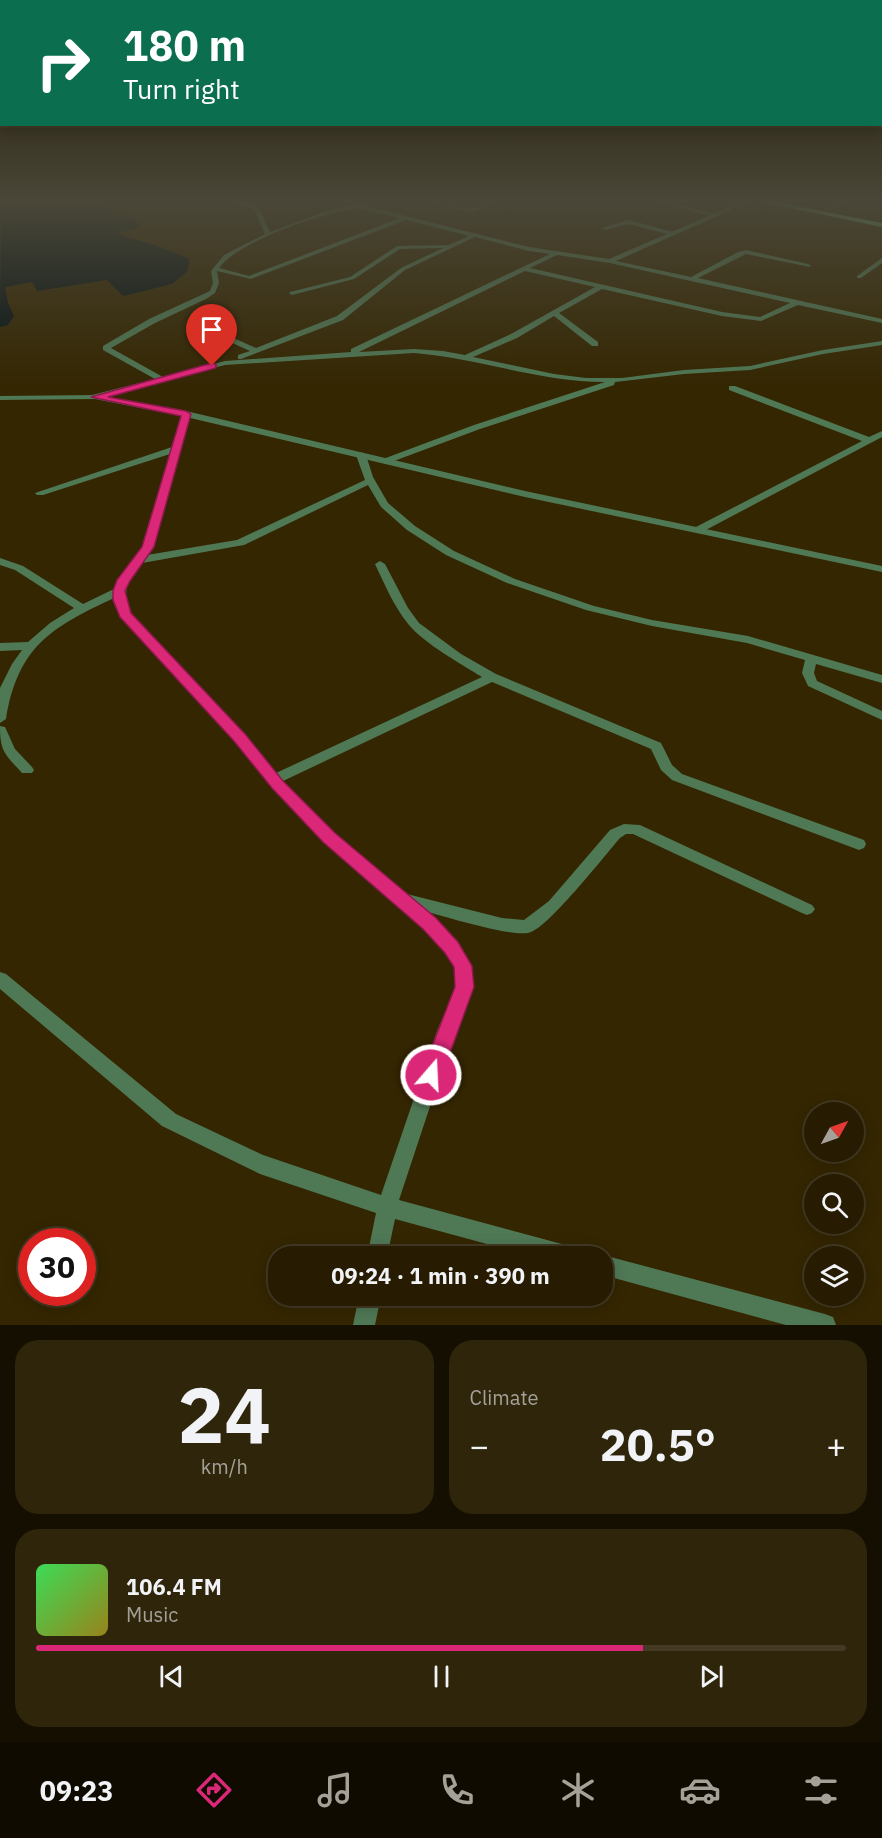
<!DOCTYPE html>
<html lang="en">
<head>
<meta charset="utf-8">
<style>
	:root { --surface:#271c01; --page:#2f250b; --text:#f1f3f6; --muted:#a4a199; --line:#433a23; --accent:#db2777 }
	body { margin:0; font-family:"IBM Plex Sans",sans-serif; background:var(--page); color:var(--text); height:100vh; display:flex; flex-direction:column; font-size:22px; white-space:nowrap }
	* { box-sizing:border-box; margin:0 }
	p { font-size:20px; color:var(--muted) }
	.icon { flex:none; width:33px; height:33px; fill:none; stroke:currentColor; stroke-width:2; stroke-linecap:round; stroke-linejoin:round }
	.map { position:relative; height:1325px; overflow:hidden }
	.drawer { display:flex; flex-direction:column; gap:15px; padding:15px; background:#150f01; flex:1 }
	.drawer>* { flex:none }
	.banner { position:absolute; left:0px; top:0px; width:882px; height:126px; box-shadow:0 3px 15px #0003,0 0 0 2px var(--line); background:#0b6e4f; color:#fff; overflow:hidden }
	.needle { width:39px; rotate:50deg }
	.buttons { position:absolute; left:804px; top:1102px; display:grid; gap:12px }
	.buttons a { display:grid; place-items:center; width:60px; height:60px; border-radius:50%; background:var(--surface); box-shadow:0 3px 15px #0003,0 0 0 2px var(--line); font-size:30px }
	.speed { position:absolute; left:18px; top:1228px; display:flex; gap:12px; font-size:30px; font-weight:700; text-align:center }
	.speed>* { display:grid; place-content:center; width:78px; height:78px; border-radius:50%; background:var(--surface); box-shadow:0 3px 15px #0003,0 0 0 2px var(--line); line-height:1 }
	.speed .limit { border:9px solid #d22; background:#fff; color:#111 }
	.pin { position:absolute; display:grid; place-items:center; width:51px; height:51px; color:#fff; margin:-62px -26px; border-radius:50% 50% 50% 0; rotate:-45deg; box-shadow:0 0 6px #0007 }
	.pin .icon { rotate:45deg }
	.me { position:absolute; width:66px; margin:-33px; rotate:19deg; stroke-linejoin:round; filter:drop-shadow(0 0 4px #0008) }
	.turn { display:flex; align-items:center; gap:21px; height:126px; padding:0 24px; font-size:27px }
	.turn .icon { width:78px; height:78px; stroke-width:2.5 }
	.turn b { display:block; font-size:42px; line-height:51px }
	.big { font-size:45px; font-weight:800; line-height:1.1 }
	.drawer .widget { flex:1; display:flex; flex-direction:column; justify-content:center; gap:9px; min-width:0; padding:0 21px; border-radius:24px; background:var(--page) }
	.drawer .dial { align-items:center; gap:0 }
	.dial b { font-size:78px; line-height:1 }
	.song { display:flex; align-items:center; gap:18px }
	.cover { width:72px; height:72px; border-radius:9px; background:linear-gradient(135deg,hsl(130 70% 55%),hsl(50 70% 35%)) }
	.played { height:6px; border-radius:3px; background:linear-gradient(90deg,var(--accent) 75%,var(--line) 75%) }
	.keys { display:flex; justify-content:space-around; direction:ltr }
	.heat { display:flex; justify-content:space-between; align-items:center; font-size:33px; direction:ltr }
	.drawer .tiles { flex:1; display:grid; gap:15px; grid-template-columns:1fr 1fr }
	.widget:last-child { grid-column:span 2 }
	.trip { position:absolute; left:268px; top:1246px; width:345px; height:60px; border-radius:24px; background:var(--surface); box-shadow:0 3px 15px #0003,0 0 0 2px var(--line); font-weight:800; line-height:60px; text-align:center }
	.tab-bar { display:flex; height:96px; justify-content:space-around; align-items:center; background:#100b00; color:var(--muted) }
	.tab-bar .icon { width:42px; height:42px }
	.tab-bar .on { color:var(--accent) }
	.tab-bar b { font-size:27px; color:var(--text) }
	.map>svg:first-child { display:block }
	.water { fill:#061316 }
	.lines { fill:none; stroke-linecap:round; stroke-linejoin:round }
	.service { fill:#4f7855; fill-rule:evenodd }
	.minor { fill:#4f7855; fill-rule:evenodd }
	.tertiary { fill:#4f7855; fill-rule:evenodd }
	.primary { fill:#70c87e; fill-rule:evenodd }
	.route { fill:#db2777; stroke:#8e194d; stroke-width:1.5 }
</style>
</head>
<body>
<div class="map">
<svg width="882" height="1325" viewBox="0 0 882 1325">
	<rect width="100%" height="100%" fill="#342601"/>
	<path class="water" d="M1 201H79L78 204 97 206 138 221 135 223 143 226 117 233C141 242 166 247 189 259L188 271 172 284 123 296 107 280 37 291 32 282 5 287 8 303 14 316 8 325 0 327Z"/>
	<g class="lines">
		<g class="service">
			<path d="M428 201C442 201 458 209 471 208 481 208 489 201 499 201L472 212Z"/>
			<polygon points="656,201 666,201 718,215 715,217"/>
			<polygon points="629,220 673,232 674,233 671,235 629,224 605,230 602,228"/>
			<polygon points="882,258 882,263 861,278 857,278 857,276"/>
		</g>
		<g class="minor">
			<path d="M231 201H240L258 207 270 232 327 211 358 204 529 247 609 259 743 201H751L616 261 691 277 738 252 746 250 808 264 811 266 810 267 746 254 698 278 882 319V323L798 305 761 321 722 316 602 289 559 313 598 342V346H592L554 316 517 338 473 357 554 374 586 378H622L684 370 750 366 823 350 882 341V345L823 354 750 370 684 374 615 382 614 385 480 429 386 464 383 463V459L474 425 605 382C540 382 478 358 414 353L225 365 92 399V395L155 379 103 350V346L149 319 210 291 213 283 211 271 224 255 265 234 254 209ZM358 208 400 218 249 276 219 268C238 241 325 212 358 208ZM406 220 469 236 449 245 397 246 350 277 290 292 289 293 292 295 354 279 400 249 443 248 401 268 337 316 256 348 202 324 195 326 250 351 238 355V359H241L343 320 405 270 475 237 529 251 550 254 351 349V352L225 361 163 377 111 348 155 323 206 299 215 293 219 283 217 271 251 279ZM557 255 610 263 790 303 760 317 722 312 530 268ZM525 271 595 287 511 334 465 355 443 351 414 349 359 352Z"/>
			<polygon points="842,201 850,201 829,210 824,209"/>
			<polygon points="729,386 735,386 869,437 882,431 882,437 702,532 694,532 694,528 862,441 729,390"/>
			<path d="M186 411 190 414 153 547 147 555 237 540 365 480 356 455 361 452 366 455 373 477 388 503 415 526 454 551 515 579 594 606 652 620 748 636 882 675V683L816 664 814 673 817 681 882 711V720L808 686 802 673 805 660 747 643 652 626 586 610 507 583 446 555 407 530 381 507 368 485 244 545 142 563C127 584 122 588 130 614L245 735 276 773 482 677C461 664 425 644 409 625 394 607 385 585 375 564L380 561 385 564 408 608 419 623 461 654 496 674 661 743 672 765 682 774 864 840 866 844 864 848 859 850 672 780 661 770 651 749 492 682 283 781 360 858 403 893 502 918 524 920 549 901 610 830 624 824 640 825 812 905 815 909 812 913 807 915 802 913 633 834H626L620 838C605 855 546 931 528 933 507 936 447 917 424 911L458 942 471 966 472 987 455 1031 399 1200 573 1247 580 1250 583 1257H535L395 1219 387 1257H367L376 1213 260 1174 162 1126 0 989V972L6 974 176 1114 263 1155 381 1195 437 1031 456 987 455 967 446 952 423 929 350 866 268 783 235 741 121 617 114 598C52 627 18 646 6 719L0 723V688L12 664 22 650 0 651V643L28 642 50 623 74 608 15 570 0 565V558L23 566 83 604 114 589 119 580 143 547 170 454 43 495H37L35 493 172 447 182 414Z"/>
			<path d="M0 726 5 727 15 749 32 767 34 770 32 773H22C5 754 0 752 0 726Z"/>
			<polygon points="603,1255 825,1314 833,1317 836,1325 786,1325 603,1275 603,1257 597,1257"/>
			<polygon points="359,1296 381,1296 375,1325 353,1325"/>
		</g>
		<polygon class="tertiary" points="95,395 186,411 525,491 882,566 882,572 525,497 186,417 95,399 0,400 0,396"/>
		<polygon class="primary" points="756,201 772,201 882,223 882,227"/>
	</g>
	<linearGradient id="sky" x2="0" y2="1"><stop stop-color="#1d1501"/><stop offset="0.52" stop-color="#4a4738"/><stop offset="1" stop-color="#4a4738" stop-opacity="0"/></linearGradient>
	<rect width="882" height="387" fill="url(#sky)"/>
	<polygon class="route" points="212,363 216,364 216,368 108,397 186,411 191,414 154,547 130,581 125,591 131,613 245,734 283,781 335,833 436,918 458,942 472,966 474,987 442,1075 439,1082 431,1084 424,1082 421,1075 455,987 454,967 445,953 423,929 323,842 272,788 234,741 120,617 113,600 113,591 117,580 142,547 181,416 91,397"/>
</svg>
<div class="buttons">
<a><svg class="needle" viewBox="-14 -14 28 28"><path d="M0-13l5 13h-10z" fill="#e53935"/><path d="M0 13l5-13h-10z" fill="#a4a199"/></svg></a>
<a><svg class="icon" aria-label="search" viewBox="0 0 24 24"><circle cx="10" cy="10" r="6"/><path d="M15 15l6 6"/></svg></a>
<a><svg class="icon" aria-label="layers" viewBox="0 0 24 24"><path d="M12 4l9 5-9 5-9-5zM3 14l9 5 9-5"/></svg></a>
</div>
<div class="speed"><div class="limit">30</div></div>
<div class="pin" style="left:212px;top:366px;background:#d93025"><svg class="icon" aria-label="arrive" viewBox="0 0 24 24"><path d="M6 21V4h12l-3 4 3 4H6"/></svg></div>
<svg class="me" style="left:431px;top:1075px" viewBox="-20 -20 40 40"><circle r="17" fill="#db2777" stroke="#fff" stroke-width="3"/><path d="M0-11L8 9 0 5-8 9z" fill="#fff"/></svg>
<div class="trip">09:24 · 1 min · 390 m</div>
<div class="banner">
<div class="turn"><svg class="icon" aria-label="right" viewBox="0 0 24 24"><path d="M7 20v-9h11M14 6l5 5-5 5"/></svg><div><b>180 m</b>Turn right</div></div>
</div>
</div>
<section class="drawer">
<div class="tiles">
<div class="widget dial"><b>24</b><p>km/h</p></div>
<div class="widget"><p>Climate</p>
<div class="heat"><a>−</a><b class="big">20.5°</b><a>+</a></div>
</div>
<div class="widget">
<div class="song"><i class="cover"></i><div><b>106.4 FM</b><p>Music</p></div></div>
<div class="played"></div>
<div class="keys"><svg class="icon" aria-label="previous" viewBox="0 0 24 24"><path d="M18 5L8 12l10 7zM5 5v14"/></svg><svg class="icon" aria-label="pause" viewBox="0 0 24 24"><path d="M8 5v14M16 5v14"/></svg><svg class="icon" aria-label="next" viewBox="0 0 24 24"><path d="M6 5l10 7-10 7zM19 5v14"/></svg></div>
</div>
</div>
</section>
<nav class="tab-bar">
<b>09:23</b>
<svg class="icon on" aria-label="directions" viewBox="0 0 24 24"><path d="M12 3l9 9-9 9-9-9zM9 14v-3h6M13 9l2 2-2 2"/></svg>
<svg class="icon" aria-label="music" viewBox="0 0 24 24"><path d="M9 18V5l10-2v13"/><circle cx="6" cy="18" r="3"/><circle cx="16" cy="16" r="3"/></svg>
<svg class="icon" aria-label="phone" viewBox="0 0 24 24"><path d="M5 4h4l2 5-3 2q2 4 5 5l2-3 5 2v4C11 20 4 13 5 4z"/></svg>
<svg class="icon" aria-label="climate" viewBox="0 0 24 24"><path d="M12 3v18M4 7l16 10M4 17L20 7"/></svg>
<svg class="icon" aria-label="car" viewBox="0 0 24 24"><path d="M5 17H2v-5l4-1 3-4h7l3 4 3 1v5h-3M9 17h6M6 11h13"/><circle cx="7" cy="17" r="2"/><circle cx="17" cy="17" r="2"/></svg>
<svg class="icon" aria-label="filters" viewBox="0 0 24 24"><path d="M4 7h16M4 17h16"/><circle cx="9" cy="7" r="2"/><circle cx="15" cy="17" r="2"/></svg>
</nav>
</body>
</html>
